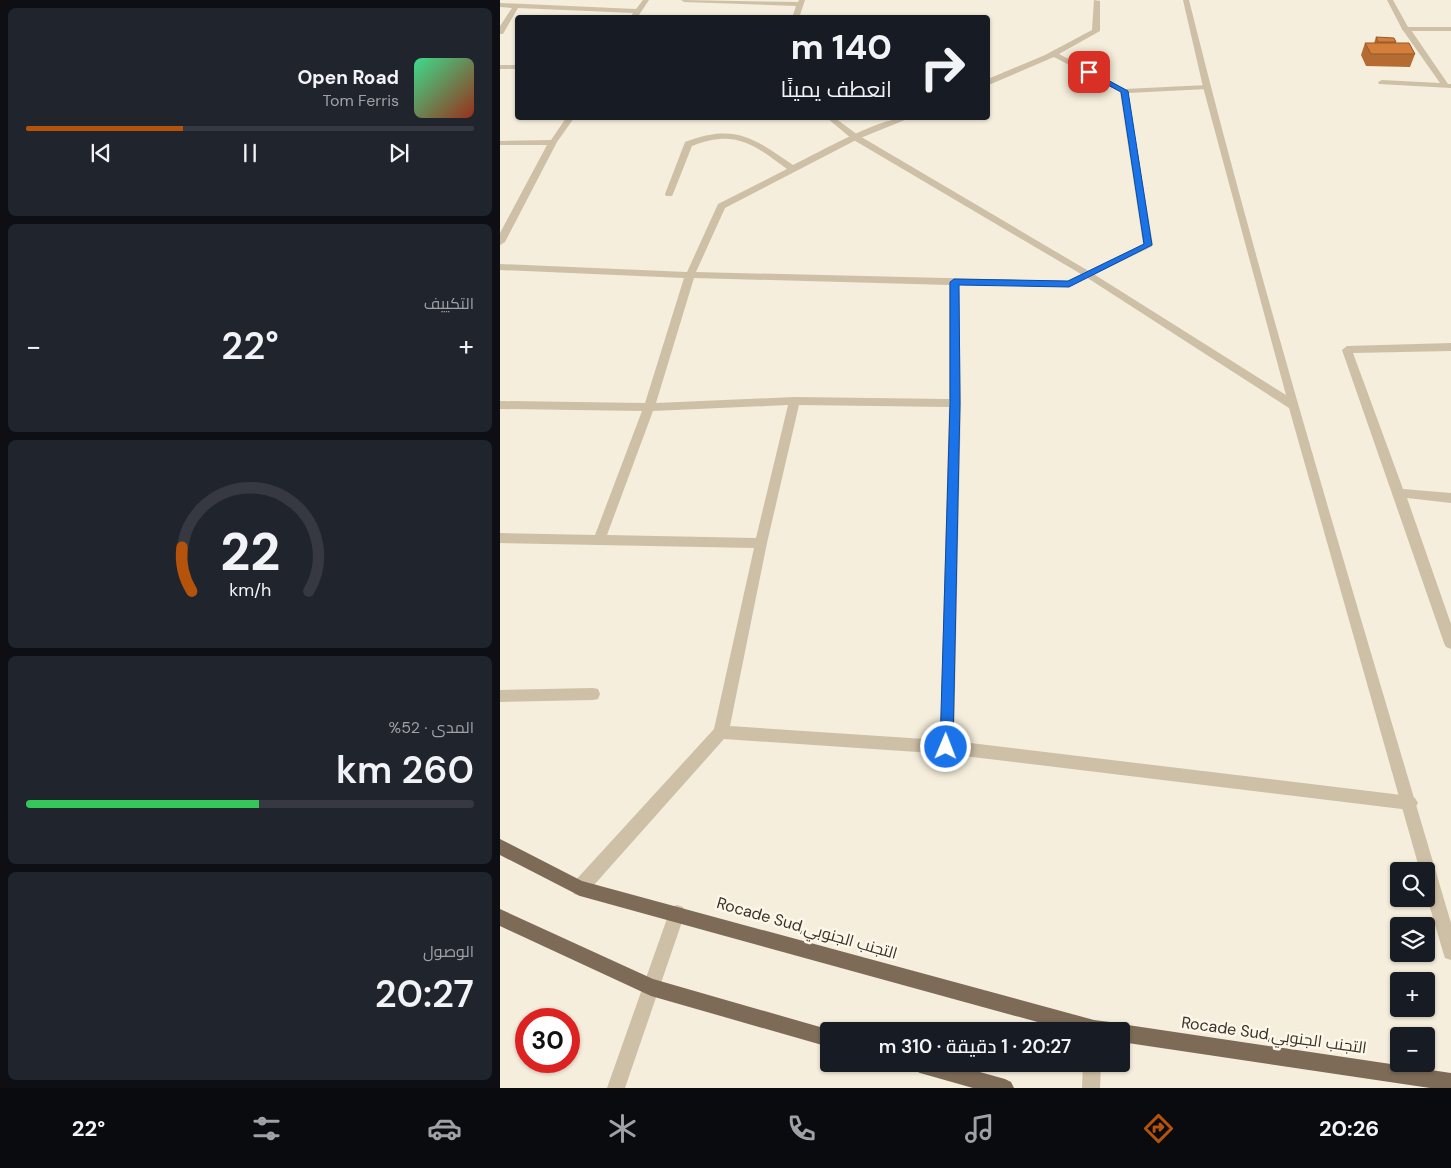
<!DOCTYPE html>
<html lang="ar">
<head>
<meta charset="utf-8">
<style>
	:root { --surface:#171b24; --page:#20242c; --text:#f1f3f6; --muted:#9ea1a6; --line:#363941; --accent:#b45309 }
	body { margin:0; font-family:"DM Sans",Cairo,sans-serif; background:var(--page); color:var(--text); direction:rtl; height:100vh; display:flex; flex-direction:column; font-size:19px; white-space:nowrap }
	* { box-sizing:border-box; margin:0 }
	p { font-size:16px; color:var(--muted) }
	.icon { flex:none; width:28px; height:28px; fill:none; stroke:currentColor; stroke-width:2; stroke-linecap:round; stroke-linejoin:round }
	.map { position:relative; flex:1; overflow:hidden; direction:ltr }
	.side { display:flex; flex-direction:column; gap:8px; padding:8px; background:#0d0f14; width:500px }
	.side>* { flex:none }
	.top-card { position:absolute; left:15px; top:15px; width:475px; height:105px; border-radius:5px; box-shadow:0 1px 4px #0004; direction:rtl; background:#171b24; color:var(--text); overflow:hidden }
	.fabs { position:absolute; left:890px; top:862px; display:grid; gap:10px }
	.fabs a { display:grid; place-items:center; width:45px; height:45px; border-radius:5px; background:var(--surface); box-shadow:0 1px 4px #0004; font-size:25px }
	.speed { position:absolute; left:15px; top:1008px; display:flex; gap:10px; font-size:25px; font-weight:700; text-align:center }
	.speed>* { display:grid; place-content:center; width:65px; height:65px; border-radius:50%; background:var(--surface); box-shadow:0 1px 4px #0004; line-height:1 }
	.speed .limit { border:8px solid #d22; background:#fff; color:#111 }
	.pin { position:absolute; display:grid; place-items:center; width:42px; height:42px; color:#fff; margin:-21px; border-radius:10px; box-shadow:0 2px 8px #0006 }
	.me { position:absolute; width:55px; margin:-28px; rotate:1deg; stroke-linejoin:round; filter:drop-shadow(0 0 4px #0008) }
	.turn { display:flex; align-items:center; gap:18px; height:105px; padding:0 15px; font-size:22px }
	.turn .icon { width:65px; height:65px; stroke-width:2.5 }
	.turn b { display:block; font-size:35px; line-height:42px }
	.big { font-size:38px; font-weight:600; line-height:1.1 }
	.side .widget { flex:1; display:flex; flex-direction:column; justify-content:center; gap:8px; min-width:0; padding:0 18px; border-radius:8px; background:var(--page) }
	.side .dial { align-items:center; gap:0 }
	.dial svg { height:130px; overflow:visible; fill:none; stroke:var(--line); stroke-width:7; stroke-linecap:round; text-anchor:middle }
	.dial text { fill:var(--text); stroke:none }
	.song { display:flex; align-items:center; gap:15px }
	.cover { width:60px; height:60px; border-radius:8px; background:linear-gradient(135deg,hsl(150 70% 55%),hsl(10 70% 35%)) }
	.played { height:5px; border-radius:2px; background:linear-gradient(90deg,var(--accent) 35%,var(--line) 35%) }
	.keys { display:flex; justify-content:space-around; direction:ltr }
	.heat { display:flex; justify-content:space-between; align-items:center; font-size:28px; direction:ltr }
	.charge { height:8px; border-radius:4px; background:linear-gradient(90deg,#34c759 52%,var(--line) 0) }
	.trip { position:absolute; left:320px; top:1022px; width:310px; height:50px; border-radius:5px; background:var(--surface); box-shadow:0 1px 4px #0004; font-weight:600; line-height:50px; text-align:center; direction:rtl }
	.tab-bar { display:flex; height:80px; justify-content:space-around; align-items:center; background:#090b0e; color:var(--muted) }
	.tab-bar .icon { width:35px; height:35px }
	.tab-bar .current { color:var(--accent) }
	.tab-bar b { font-size:22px; color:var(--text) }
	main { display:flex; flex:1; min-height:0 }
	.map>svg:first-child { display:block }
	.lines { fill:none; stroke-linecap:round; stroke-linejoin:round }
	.service { fill:#cec0a6; fill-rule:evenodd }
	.minor { fill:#cec0a6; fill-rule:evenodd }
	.tertiary { fill:#cec0a6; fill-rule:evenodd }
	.primary { fill:#7d6b57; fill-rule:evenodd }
	.wall { fill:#b56c33 }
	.building { fill:#d37e3b; stroke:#945829 }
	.route { fill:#1a73e8; stroke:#114b97 }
	.labels { text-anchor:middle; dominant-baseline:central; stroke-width:5; stroke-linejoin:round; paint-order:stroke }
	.near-street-label { font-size:16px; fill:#3a3128; stroke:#fcf7e9 }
</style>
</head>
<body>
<main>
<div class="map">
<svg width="951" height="1088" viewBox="0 0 951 1088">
	<rect width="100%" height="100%" fill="#f5eedc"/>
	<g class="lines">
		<polygon class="service" points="903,27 909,27 948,84 951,84 951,88 879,84 878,82 882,80 940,83 902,29"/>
		<g class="minor">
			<polygon points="143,0 149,0 137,18 130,18 133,13 18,8 3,34 0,34 0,26 12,8 0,7 0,3 136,9"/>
			<polygon points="181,0 298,2 299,0 305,0 299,18 292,18 296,6 184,2"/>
			<path d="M594 0 600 1V31L559 54 625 89 707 85 711 87 707 89 628 93 653 245 651 247 569 287 459 285 461 403 454 741 910 796 915 798 918 803 915 808 910 810 447 754 224 739 86 894 80 896 74 894 72 888 74 882 214 729 254 548 0 543V533L95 535 142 411 0 409V401L145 403 184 278 0 270V264L187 272 218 204 287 169C253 144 235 129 192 146L173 194 172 196H166L165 194 185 142C234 123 254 138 293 165 320 152 378 118 406 118L405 120 358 139 225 208 196 272 567 281 643 244 620 92 554 57 491 84H488V79L545 55 592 30ZM194 278 449 285V399L294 397 156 403ZM288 405 256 538 107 535 153 411ZM299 405 449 407 440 740 230 726 267 543Z"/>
			<polygon points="887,0 893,0 908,27 951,27 951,31 903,31"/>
			<polygon points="66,118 74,118 57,142 5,242 0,245 0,233 47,145 0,145 0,141 51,140"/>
			<polygon points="951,343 951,351 853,353 903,489 951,493 951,503 907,498 951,624 951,649 946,647 944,643 842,350 847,346"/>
			<polygon points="93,688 98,689 100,694 98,699 93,700 0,702 0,690"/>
			<polygon points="177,905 183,907 185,913 125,1088 107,1088 169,913 171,907"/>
			<polygon points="583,1064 601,1064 600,1088 582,1088"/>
		</g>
		<g class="tertiary">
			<path d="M683 0H689C766 310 861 617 951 923V960L945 958 943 952 926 894V871H920L789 408 586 277 352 139 327 118H335L358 135 592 273 786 395 703 87Z"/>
			<rect x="0" y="65" width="18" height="4"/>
		</g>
		<g class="primary">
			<polygon points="0,839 82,881 594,1020 610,1022 617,1026 621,1024 951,1073 951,1088 930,1088 621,1042 621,1031 570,1031 80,896 0,855"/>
			<polygon points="0,909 153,979 334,1031 329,1031 329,1047 151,996 0,926"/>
			<polygon points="411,1064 451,1064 505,1079 511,1082 514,1088 473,1088 420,1073 414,1070"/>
		</g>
	</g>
	<polygon class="wall" points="876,37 896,42 896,43 915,54 910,67 866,66 861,55 865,43 874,43"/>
	<g class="building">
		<polygon points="876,37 894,38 896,42 878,42"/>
		<polygon points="865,43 909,43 915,54 871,54"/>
	</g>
	<polygon class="route" points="587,71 591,71 628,91 652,245 569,287 459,285 460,403 453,747 451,751 446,753 442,751 440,747 450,403 450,282 454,279 568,281 644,244 621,92 587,74"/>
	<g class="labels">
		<g class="near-street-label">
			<text transform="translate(307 928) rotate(16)">Rocade Sud,التجنب الجنوبي</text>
			<text transform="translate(774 1035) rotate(8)">Rocade Sud,التجنب الجنوبي</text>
		</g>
	</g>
</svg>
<div class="fabs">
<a><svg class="icon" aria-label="search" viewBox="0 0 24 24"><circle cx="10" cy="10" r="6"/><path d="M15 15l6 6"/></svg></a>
<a><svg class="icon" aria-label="layers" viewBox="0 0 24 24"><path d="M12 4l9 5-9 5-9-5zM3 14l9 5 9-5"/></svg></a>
<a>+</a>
<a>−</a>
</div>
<div class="speed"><div class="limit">30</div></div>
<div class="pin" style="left:589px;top:72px;background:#d93025"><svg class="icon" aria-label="arrive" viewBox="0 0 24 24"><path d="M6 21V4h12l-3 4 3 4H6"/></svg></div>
<svg class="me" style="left:446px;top:747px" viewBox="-20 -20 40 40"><circle r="17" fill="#1a73e8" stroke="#fff" stroke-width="3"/><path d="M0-11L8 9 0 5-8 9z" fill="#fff"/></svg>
<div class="trip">20:27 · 1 دقيقة · 310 m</div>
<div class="top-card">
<div class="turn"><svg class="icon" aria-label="right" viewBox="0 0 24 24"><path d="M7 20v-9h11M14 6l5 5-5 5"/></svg><div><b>140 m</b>انعطف يمينًا</div></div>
</div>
</div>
<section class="side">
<div class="widget">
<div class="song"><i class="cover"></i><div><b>Open Road</b><p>Tom Ferris</p></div></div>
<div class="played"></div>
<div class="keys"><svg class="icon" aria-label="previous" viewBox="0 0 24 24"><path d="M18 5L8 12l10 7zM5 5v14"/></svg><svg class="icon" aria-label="pause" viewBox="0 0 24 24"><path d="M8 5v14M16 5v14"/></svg><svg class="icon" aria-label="next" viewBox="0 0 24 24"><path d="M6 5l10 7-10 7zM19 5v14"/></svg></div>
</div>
<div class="widget"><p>التكييف</p>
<div class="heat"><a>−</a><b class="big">22°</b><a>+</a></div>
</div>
<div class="widget dial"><svg viewBox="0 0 100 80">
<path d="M14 69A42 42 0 1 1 86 69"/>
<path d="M14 69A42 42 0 0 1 8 42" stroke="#b45309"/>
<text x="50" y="56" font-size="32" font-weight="700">22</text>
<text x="50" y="72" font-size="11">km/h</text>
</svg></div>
<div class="widget"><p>المدى · 52%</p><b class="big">260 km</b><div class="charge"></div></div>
<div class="widget"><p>الوصول</p><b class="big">20:27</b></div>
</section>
</main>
<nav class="tab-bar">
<b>20:26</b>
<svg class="icon current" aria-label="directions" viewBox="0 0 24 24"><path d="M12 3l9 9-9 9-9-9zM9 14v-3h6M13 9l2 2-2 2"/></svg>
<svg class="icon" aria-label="music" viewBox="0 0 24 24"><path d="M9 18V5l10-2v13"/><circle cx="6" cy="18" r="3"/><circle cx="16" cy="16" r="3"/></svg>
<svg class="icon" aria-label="phone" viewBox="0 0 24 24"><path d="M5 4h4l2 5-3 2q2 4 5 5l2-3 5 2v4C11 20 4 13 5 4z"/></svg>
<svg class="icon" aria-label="climate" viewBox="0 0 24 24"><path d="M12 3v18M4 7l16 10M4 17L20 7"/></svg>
<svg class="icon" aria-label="car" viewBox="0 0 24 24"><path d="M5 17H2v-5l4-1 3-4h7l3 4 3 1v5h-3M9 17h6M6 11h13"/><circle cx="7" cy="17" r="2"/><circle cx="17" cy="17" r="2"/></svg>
<svg class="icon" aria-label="filters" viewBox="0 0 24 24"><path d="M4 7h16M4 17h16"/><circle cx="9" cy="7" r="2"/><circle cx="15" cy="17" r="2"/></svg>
<b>22°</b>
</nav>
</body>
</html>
